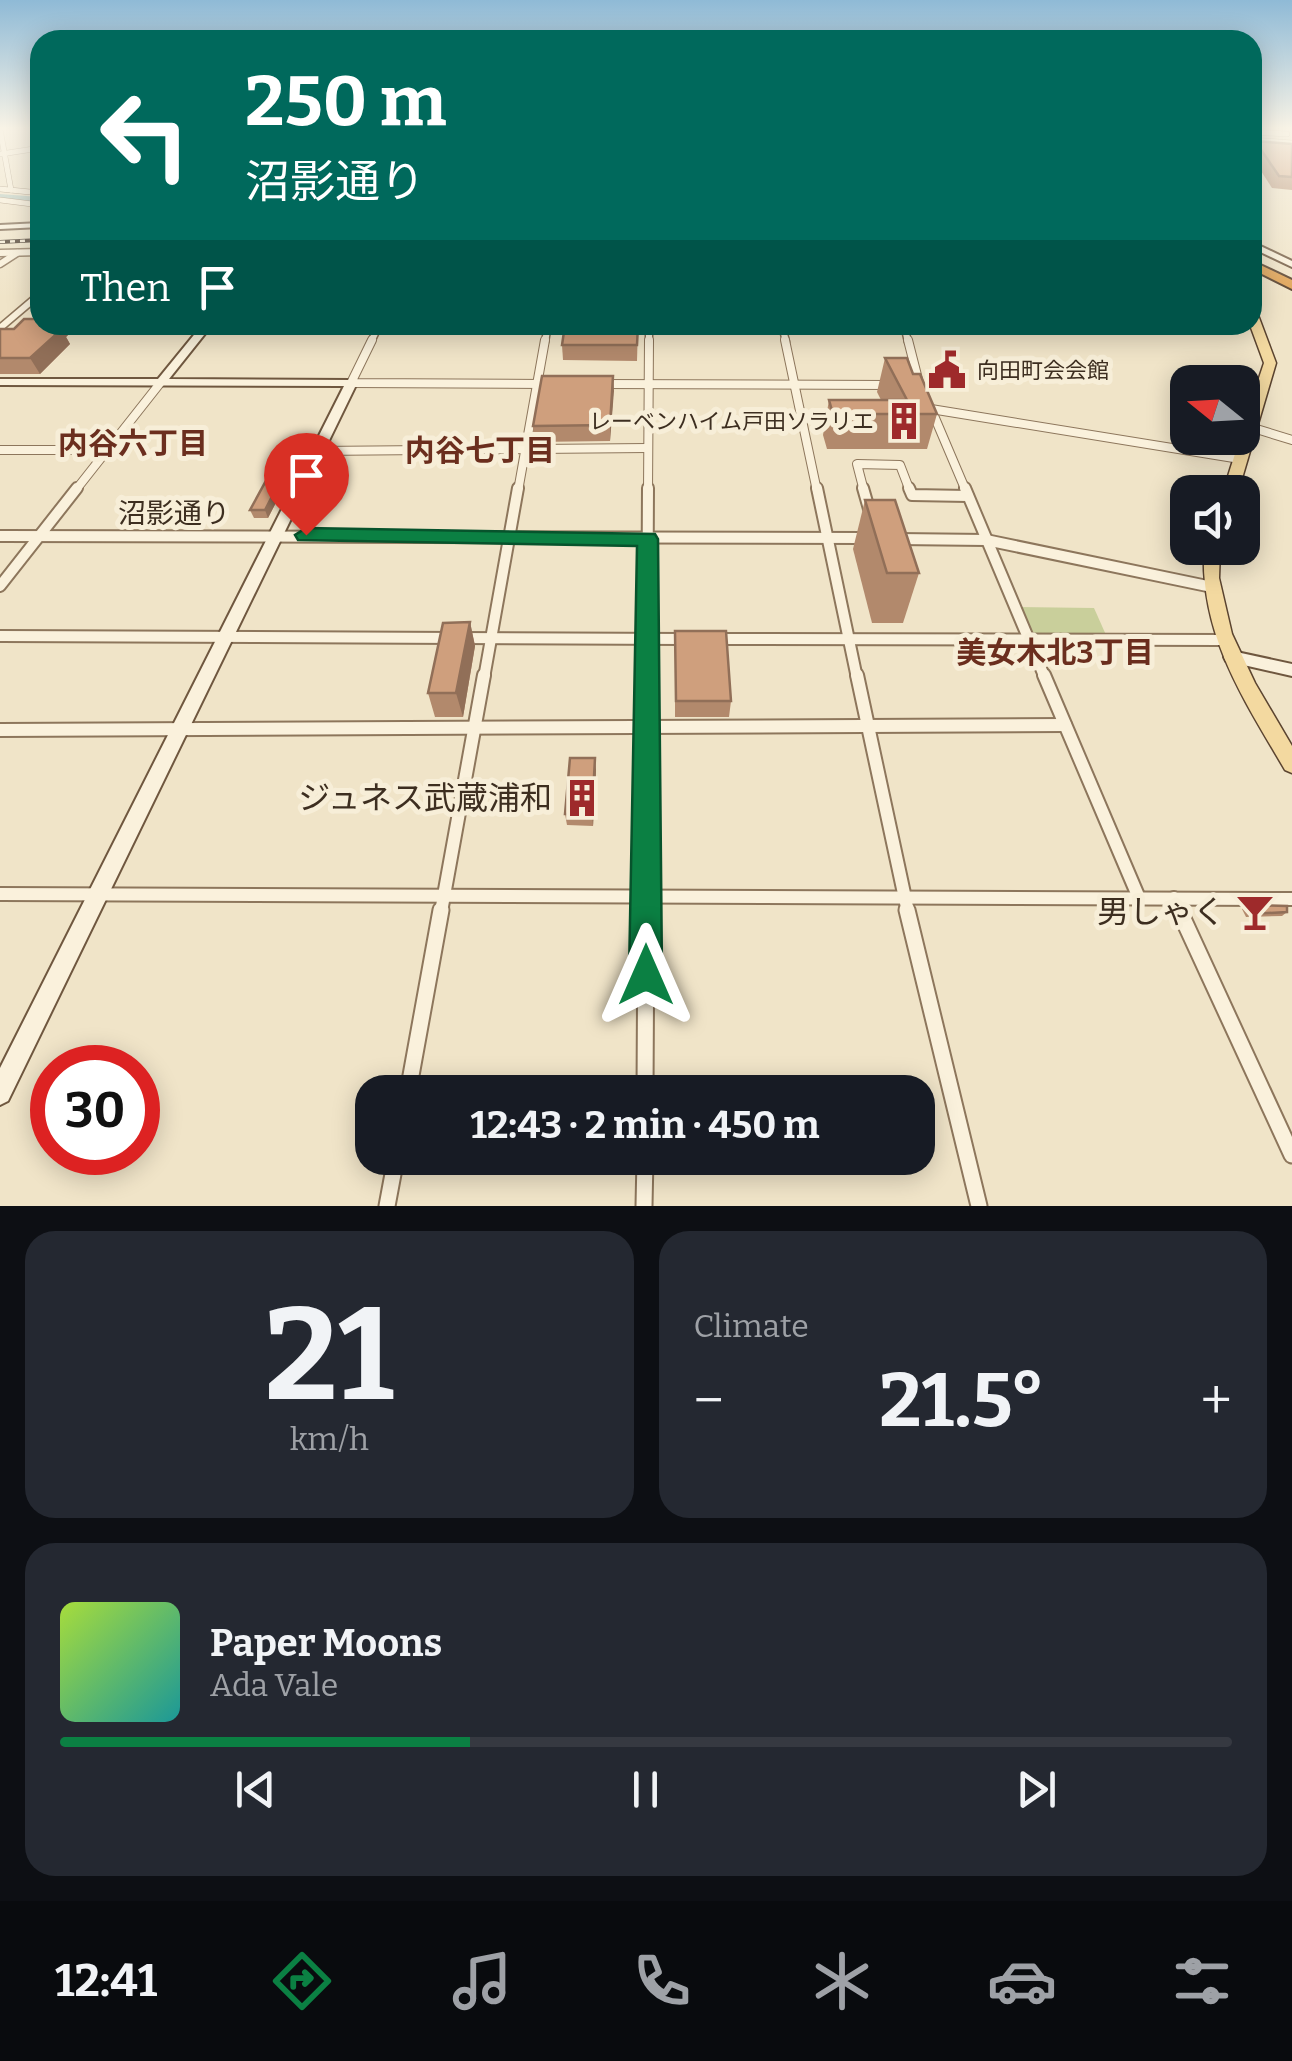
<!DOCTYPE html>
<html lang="en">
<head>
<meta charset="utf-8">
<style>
	:root { --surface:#171b24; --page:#242831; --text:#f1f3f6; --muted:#9ea1a6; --line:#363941; --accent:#0b8043 }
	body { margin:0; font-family:Bitter,"Noto Sans JP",serif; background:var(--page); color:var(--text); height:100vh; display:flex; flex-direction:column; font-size:38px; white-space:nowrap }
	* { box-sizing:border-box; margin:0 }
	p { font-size:32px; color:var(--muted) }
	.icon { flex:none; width:55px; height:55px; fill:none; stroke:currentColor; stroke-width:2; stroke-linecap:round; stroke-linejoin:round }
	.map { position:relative; height:1206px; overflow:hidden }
	.drawer { display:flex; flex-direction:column; gap:25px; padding:25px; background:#0d0f14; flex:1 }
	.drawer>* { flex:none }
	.guide { position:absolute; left:30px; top:30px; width:1232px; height:305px; border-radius:30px; box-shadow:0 5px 25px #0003; background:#00695c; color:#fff; overflow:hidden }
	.needle { width:65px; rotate:288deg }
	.controls { position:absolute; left:1170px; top:365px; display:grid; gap:20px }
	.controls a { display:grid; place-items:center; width:90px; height:90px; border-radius:20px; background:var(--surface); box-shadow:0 5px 25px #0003; font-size:50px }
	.speed { position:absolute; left:30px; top:1045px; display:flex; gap:20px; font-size:50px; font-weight:700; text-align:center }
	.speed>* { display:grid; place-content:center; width:130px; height:130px; border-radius:50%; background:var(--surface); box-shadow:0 5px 25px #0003; line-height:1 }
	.speed .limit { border:15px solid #d22; background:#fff; color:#111 }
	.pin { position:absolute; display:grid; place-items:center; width:85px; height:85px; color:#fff; margin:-102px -42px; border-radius:50% 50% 50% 0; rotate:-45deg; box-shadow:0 0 10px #0007 }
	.pin .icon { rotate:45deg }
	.me { position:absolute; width:110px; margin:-55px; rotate:0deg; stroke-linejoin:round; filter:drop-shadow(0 0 8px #0008) }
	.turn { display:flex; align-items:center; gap:35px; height:210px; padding:0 50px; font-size:45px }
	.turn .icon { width:130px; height:130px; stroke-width:2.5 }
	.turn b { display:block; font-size:70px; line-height:85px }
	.then { display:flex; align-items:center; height:95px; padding:0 50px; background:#0003; gap:20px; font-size:38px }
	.big { font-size:75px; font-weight:700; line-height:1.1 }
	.drawer .tile { flex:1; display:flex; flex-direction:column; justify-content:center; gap:15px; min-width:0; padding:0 35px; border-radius:30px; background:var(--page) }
	.drawer .dial { align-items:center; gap:0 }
	.dial b { font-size:130px; line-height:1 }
	.song { display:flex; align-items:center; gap:30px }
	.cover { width:120px; height:120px; border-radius:15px; background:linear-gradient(135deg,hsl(80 70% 55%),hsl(180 70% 35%)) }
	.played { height:10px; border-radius:5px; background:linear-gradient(90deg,var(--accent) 35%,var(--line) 35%) }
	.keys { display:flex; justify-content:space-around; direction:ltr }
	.heat { display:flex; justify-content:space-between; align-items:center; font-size:55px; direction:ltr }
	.drawer .tiles { flex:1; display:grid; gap:25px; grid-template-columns:1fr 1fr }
	.tile:last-child { grid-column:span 2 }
	.trip { position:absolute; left:355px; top:1075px; width:580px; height:100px; border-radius:30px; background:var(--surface); box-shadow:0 5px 25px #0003; font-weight:700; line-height:100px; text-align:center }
	.menu { display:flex; height:160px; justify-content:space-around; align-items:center; background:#090b0e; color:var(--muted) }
	.menu .icon { width:70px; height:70px }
	.menu .current { color:var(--accent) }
	.menu b { font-size:45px; color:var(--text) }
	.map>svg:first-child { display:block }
	.green { fill:#c9cf9b }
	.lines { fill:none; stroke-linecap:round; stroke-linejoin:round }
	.river { fill:#a9c4bc; fill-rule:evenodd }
	.street-far5-casing { stroke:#8d765c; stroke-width:6 }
	.street-far4-casing { stroke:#8d765c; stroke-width:9 }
	.street-far3-casing { stroke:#8d765c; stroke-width:10 }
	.street-far2-casing { stroke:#8d765c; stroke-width:14 }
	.street-far1-casing { stroke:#8d765c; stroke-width:16 }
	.street-casing { stroke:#8d765c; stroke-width:19 }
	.secondary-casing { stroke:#6f573f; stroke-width:4 }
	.primary-casing { stroke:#5b4430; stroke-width:3 }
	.highway-casing { stroke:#5b4430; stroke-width:4 }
	.street-far5 { stroke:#faf1dc; stroke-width:5 }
	.street-far4 { stroke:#faf1dc; stroke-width:6 }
	.street-far3 { stroke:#faf1dc; stroke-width:8 }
	.street-far2 { stroke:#faf1dc; stroke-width:10 }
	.street-far1 { stroke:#faf1dc; stroke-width:12 }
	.street { stroke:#faf1dc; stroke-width:15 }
	.secondary { fill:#faf1dc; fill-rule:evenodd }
	.primary { fill:#f3d9a0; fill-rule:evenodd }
	.highway { fill:#e0a458; fill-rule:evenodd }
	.rail-casing { stroke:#3d2e20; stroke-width:4 }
	.rail { stroke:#f7eed8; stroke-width:2.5; stroke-dasharray:5; stroke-linecap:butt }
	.wall { fill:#b2896c }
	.shaded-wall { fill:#916f58 }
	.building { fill:#cf9f7d; stroke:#916f58; stroke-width:2.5 }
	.route { fill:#0b8043; stroke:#07532c; stroke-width:2.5 }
	.labels { text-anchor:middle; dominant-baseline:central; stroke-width:10; stroke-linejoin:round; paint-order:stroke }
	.far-poi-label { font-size:22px; fill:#3d2e20; stroke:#f7eed8; text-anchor:start }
	.street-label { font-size:28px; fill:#3d2e20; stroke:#f7eed8 }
	.neighbourhood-label { font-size:30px; font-weight:bold; fill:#6b2e1e; stroke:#f7eed8 }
	.near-poi-label { font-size:32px; fill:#3d2e20; stroke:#f7eed8; text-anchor:end }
</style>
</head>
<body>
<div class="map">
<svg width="1292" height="1206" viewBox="0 0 1292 1206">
	<rect width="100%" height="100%" fill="#f0e4c8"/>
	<polygon class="green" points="1018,607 1094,608 1106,635 1030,634"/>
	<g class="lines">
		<polygon class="river" points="0,194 40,197 40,205 0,200"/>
		<g class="street-far5-casing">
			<g id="street-far5">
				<polyline points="0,129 11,190"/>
				<polyline points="1252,132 1287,134"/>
				<polyline points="1252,140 1292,143"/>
				<polyline points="1,154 40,148"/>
				<polyline points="0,189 40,193"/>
				<polyline points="0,200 40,205"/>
			</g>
		</g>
		<g class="street-far4-casing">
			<g id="street-far4">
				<polyline points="0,253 40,252"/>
				<polyline points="0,264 17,253"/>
				<polyline points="727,325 904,326"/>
				<polyline points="782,325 786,342"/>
				<polyline points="904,325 908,342"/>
				<polyline points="0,328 40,294"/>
				<polyline points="371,342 379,325"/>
				<polyline points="545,342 548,325"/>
				<polyline points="649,342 649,325"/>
			</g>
		</g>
		<g class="street-far3-casing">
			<g id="street-far3">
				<polyline points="372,340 351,383 544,384"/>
				<polyline points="785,340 817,491"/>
				<polyline points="908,340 920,387"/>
				<polyline points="601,384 889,385"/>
				<polyline points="931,409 1240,459"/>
				<polyline points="932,411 966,491"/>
				<polyline points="1250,427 1292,440"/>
				<polyline points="0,450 107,450"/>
				<polyline points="317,451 648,448"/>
				<polyline points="75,491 161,382"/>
				<polyline points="518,491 545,340"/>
				<polyline points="648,491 649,340"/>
				<polyline points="864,491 857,464 900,465 910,491"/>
			</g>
		</g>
		<g class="street-far2-casing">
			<g id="street-far2">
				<polyline points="817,488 857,678"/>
				<polyline points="863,488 869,509"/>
				<polyline points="909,488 912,495 968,496"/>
				<polyline points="965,488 1045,678"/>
				<polyline points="0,536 866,538"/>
				<polyline points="898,539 986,540 1212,587"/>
				<polyline points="0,586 77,488"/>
				<polyline points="0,636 684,639"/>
				<polyline points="716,639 1224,640"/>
				<polyline points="484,678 518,488"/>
				<polyline points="647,678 648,488"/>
			</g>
		</g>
		<g class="street-far1-casing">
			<g id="street-far1">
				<polyline points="857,675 908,912"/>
				<polyline points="1044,675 1139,898"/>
				<polyline points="0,730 1065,725"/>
				<polyline points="0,894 1292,899"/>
				<polyline points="1174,898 1181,912"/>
				<polyline points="441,912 484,675"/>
				<polyline points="646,912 647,675"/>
			</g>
		</g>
		<g class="street-casing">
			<g id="street">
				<polyline points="907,910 979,1206"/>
				<polyline points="1179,910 1292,1155"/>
				<polyline points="408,1092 441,910"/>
				<polyline points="645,1092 646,910"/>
				<polyline points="387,1206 396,1158"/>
				<polyline points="644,1206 645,1158"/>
			</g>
		</g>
		<g class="secondary-casing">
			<g id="secondary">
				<polygon points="40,223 40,227 0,229 0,225"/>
				<polygon points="1252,242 1292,261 1292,267 1252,248"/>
				<polygon points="202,325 212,325 169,379 351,380 357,383 8,1101 0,1105 0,1068 344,386 0,385 0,379 158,379"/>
				<polygon points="1232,651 1292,664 1292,676 1226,661 1224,657 1226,653"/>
			</g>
		</g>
		<g class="primary-casing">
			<g id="primary">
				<polygon points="1252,250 1257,251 1257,255 1252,256"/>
				<polygon points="1252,312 1258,315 1276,363 1238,492 1223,492 1240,438 1242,438 1242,429 1264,363 1250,325 1252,325"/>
				<path d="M1204 548H1220L1219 578 1232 634 1255 683 1292 746V773L1285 770C1243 698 1200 635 1204 548Z"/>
			</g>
		</g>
		<g class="highway-casing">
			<polygon id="highway" points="1252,261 1292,280 1292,289 1252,269"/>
		</g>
		<use href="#street-far5" class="street-far5"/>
		<use href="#street-far4" class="street-far4"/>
		<use href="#street-far3" class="street-far3"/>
		<use href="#street-far2" class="street-far2"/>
		<use href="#street-far1" class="street-far1"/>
		<use href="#street" class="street"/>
		<use href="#secondary" class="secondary"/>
		<use href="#primary" class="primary"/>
		<use href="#highway" class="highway"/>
		<g class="rail-casing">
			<polyline id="rail" points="0,242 40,240"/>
		</g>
		<use href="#rail" class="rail"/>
	</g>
	<g class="wall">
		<polygon points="1255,141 1292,144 1292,190 1272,188 1252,157 1252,147"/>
		<polygon points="638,325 637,361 563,360 562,345"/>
		<polygon points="0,329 69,334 66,337 70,344 40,374 0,374"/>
		<polygon points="885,358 913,374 937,414 927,449 827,449 823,435 829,400 881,400 877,392"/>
		<polygon points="613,376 610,441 534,442 533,426"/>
		<polygon points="282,477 285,485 268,518 254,518 250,510"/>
		<polygon points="865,500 919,573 903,623 872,623 853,549"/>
		<polygon points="470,622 475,646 463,717 435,717 428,693"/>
		<polygon points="675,631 731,701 729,717 675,717"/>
		<polygon points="596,770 593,826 567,825 565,814"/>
		<polygon points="1247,905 1287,912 1282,916 1246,917 1242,909"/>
	</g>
	<g class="shaded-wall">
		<polygon points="55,325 64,325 69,334 66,337 70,344 40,374 30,358"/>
		<polygon points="613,376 614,391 610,441 610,425"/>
		<polygon points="282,477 285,485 268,518 265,510"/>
		<polygon points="470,622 475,646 463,717 456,693"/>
		<polygon points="595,758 596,770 593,826 592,814"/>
	</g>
	<g class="building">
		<polygon points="1255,141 1292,144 1292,177 1279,176"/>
		<polygon points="24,319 40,319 40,325 55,325 51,329 62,329 30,358 0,358 0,329 14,329"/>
		<polygon points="565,325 638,325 637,345 562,345"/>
		<polygon points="885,358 907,358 913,374 920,374 937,414 833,414 829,400 907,400"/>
		<polygon points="542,376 613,376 610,425 533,426"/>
		<polygon points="268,477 282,477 265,510 250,510"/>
		<polygon points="865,500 895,500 919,573 887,573"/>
		<polygon points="470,622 456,693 428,693 443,623"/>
		<polygon points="675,631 726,631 731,701 676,701"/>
		<polygon points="570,758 595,758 592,814 565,814"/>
		<polygon points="1247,905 1287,906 1287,912 1250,914"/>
	</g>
	<linearGradient id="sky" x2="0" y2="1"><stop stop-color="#8fbad6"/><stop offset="0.43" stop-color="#f8f3e6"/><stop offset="1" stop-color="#f8f3e6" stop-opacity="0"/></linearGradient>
	<rect width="1292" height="298" fill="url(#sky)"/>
	<polygon class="route" points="306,528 655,534 658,539 662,975 657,986 646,991 634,986 629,975 637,546 298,540 295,535"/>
	<defs>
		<g id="civic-bare" transform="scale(3)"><path d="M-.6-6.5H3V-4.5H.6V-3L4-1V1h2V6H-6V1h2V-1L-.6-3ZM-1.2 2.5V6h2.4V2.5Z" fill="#9e2a2b" stroke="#f7eed8" stroke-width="2.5" paint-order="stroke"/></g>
		<g id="building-bare" transform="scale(3)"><path d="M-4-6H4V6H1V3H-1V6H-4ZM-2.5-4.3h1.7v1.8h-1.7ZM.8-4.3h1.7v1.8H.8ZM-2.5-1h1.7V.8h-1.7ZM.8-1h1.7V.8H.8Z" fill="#9e2a2b" stroke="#f7eed8" stroke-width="2.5" paint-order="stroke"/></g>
		<g id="bar-bare" transform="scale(3)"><path d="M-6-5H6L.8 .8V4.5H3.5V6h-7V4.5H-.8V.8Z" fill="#9e2a2b" stroke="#f7eed8" stroke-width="2.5" paint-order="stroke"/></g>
	</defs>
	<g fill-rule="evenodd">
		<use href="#civic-bare" x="947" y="370"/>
		<use href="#building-bare" x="904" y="421"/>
		<use href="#building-bare" x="582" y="798"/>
		<use href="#bar-bare" x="1255" y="912"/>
	</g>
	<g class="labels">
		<g class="far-poi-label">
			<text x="977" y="370">向田町会会館</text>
			<text x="874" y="421" text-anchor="end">レーベンハイム戸田ソラリエ</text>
		</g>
		<g class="street-label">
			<text x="174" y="513">沼影通り</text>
		</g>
		<g class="neighbourhood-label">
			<text x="133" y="444">内谷六丁目</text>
			<text x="480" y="451">内谷七丁目</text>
			<text x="1055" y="653">美女木北3丁目</text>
		</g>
		<g class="near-poi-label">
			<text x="552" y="798">ジュネス武蔵浦和</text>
			<text x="1225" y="912">男しゃく</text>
		</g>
	</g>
</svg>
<div class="controls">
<a><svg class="needle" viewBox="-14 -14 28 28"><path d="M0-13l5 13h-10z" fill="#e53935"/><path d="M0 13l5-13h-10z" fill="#9ea1a6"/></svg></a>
<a><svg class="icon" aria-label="sound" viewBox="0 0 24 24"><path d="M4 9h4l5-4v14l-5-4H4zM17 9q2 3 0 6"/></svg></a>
</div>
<div class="speed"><div class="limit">30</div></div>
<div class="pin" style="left:306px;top:535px;background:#d93025"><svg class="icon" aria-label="arrive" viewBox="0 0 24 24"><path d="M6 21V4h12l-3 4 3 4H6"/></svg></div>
<svg class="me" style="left:646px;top:975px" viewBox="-20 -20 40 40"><path d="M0-17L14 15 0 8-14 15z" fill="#0b8043" stroke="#fff" stroke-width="4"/></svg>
<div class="trip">12:43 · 2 min · 450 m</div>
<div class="guide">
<div class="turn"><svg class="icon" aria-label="left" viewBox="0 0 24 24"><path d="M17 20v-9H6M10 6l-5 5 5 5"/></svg><div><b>250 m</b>沼影通り</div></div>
<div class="then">Then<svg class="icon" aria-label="arrive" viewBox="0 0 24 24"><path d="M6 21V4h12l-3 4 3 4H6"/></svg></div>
</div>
</div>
<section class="drawer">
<div class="tiles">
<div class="tile dial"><b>21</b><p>km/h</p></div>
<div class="tile"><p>Climate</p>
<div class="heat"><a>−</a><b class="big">21.5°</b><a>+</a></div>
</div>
<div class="tile">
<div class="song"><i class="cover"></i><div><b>Paper Moons</b><p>Ada Vale</p></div></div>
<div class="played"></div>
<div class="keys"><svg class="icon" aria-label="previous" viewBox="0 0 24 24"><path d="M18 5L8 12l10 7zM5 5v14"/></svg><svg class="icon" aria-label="pause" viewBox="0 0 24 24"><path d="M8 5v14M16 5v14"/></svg><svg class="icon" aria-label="next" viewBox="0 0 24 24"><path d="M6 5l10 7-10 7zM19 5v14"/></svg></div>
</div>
</div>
</section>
<nav class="menu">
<b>12:41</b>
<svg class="icon current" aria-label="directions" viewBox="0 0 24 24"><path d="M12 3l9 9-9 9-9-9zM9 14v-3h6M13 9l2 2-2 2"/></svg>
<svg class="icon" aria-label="music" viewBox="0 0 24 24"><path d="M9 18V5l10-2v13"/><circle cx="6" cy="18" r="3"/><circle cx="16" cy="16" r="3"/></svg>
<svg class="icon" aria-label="phone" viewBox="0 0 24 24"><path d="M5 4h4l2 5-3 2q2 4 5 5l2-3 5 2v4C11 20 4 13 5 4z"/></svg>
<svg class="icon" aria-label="climate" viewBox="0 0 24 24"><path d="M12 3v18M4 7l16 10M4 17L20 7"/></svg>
<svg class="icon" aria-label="car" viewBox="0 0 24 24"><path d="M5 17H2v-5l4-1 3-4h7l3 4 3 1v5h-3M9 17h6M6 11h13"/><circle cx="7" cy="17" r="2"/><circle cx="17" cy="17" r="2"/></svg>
<svg class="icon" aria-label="filters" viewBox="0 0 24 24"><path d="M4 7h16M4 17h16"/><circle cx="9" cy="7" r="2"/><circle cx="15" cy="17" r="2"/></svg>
</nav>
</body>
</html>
